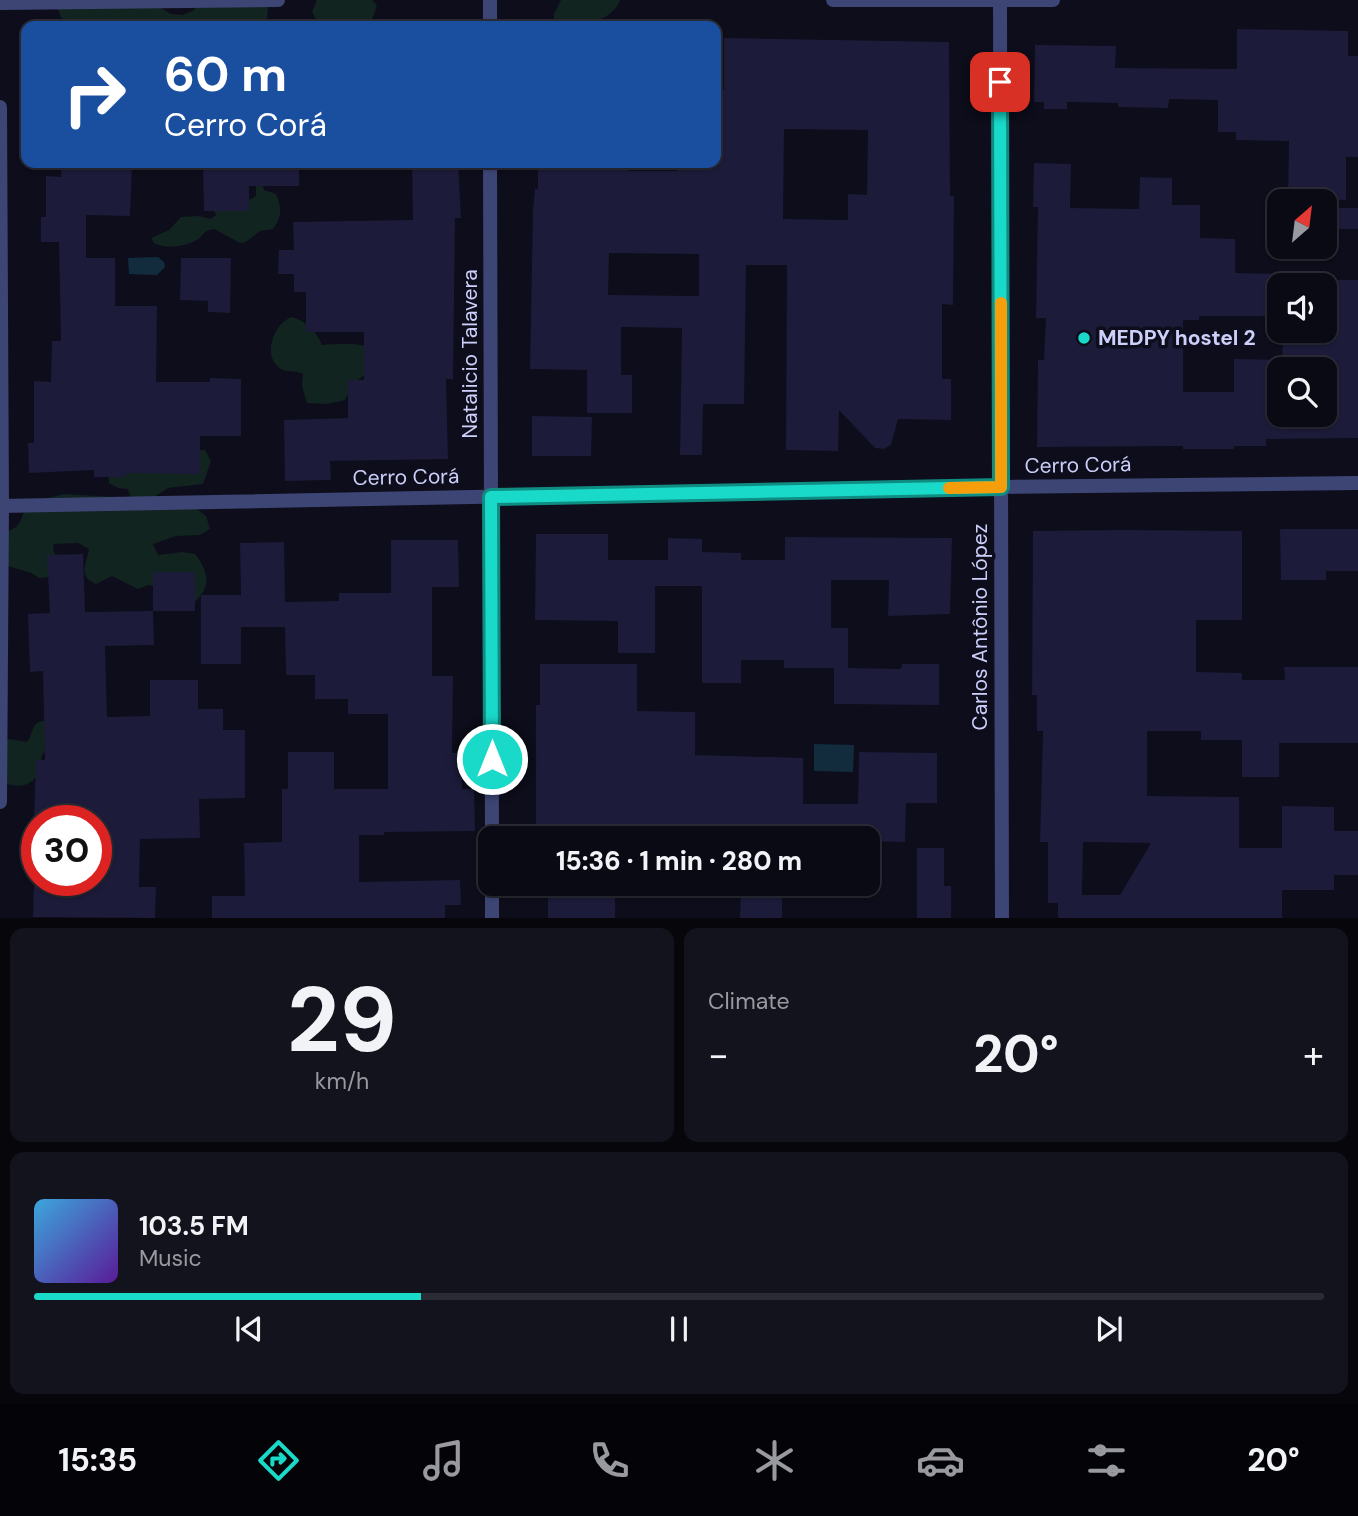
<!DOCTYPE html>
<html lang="en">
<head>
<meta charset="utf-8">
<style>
	:root { --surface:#0a0a14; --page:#13131d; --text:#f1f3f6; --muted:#999aa0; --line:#2a2b34; --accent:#19d9c9 }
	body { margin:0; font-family:"DM Sans",sans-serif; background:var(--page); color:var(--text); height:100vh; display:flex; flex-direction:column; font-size:26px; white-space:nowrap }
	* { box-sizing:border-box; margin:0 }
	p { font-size:23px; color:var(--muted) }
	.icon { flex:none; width:38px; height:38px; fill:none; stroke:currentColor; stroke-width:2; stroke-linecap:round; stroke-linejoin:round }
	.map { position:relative; height:918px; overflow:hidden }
	.details { display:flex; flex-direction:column; gap:10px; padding:10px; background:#06060b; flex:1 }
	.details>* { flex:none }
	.top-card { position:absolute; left:21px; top:21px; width:700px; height:147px; border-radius:14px; box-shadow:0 2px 5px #0004,0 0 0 2px var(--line); background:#1a4fa0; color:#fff; overflow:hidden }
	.needle { width:46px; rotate:28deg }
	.controls { position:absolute; left:1267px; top:189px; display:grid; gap:14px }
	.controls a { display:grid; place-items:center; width:70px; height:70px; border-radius:14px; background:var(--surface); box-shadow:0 2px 5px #0004,0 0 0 2px var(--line); font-size:35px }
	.speed { position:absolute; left:21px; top:805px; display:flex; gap:14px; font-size:35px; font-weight:700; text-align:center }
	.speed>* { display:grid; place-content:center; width:91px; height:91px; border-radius:50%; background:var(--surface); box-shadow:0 2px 5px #0004,0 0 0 2px var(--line); line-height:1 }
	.speed .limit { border:10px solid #d22; background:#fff; color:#111 }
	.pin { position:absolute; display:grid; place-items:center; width:60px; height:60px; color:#fff; margin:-30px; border-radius:14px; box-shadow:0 4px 10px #0006 }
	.me { position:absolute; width:77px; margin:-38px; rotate:0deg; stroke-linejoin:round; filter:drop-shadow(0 0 5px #0008) }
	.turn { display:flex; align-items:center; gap:24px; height:147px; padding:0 28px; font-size:32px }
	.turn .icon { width:91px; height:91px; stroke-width:2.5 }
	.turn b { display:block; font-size:49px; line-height:60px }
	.big { font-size:52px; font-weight:800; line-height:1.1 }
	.details .tile { flex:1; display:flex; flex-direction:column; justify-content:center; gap:10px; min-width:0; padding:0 24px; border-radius:14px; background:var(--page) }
	.details .dial { align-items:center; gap:0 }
	.dial b { font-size:91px; line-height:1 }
	.song { display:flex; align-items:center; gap:21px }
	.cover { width:84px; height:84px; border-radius:10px; background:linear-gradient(135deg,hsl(200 70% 55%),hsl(270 70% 35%)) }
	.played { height:7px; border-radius:4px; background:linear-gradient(90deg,var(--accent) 30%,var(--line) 30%) }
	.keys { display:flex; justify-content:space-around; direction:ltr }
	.heat { display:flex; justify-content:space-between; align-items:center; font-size:38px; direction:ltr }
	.details .tiles { flex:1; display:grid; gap:10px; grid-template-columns:1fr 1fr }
	.tile:last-child { grid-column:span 2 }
	.trip { position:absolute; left:478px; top:826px; width:402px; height:70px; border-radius:14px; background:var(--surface); box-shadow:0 2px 5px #0004,0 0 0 2px var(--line); font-weight:800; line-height:70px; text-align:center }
	.tab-bar { display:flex; height:112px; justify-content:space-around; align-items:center; background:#040408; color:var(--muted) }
	.tab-bar .icon { width:49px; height:49px }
	.tab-bar .selected { color:var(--accent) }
	.tab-bar b { font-size:32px; color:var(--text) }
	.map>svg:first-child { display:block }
	.green { fill:#112420 }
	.water { fill:#122c3e }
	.building { fill:#1c1b39; fill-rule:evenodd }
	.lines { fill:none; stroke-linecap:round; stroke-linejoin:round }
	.street { stroke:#3d4575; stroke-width:14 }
	.route-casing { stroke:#108d83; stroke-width:18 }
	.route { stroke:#19d9c9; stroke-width:12 }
	.slow { stroke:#f59e0b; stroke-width:12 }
	.poi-dot { fill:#19d9c9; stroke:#0d0d1b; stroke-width:2.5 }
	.labels { text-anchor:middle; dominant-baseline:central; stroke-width:7; stroke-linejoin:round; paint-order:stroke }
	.poi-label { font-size:21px; font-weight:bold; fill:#cccff9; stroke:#0d0d1b; text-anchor:start }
	.street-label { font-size:21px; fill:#cccff9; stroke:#0d0d1b }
</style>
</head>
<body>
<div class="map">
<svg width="1358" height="918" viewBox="0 0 1358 918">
	<rect width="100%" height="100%" fill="#0d0d1b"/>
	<g class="green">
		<polygon points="200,0 259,0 268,8 267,20 263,26 68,26 61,17 56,5 150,1 171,14 183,15 194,10"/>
		<path d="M317 0H372L377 5C375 11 374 17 370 21 362 29 334 29 324 25 317 22 315 17 312 12Z"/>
		<path d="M561 0H620C615 15 597 22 582 25 572 27 563 21 554 26V14Z"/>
		<path d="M256 184H262L264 190 276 194C282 208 282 217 273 229L260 231 246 242 240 243 214 229C200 231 205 237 195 241 183 247 165 249 154 243L151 238 169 230 181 217 199 216 211 219 216 215 214 210 246 202 256 196Z"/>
		<path d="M292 317C306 321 317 332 322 345 336 344 356 342 368 347L364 375 354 383 345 400 327 404 307 403 302 386 303 374C296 370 288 373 281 369 261 357 274 322 292 317Z"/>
		<path d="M194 450H205L211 461 203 484 168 488 148 501 197 509 206 516 210 529 200 535 176 536 153 544 158 555 182 552 195 554C211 574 211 590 190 606L154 586 148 585 138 589 112 576 96 584C77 576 87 563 89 549L78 543 54 544 53 550 65 571 51 577 39 578C28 569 14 570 2 563L3 533C23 527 20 520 27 503L64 494 131 498 128 489 118 488 109 483 108 470Z"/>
		<path d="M43 721 54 724 55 749 43 753C41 756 41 760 41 764 37 787 17 791 0 780V740L9 739 27 742C34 734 30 723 43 721Z"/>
	</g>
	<g class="water">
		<polygon points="158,257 164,262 165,267 157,275 129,274 128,258"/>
		<polygon points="814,744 854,745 853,772 814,771"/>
	</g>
	<g class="building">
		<polygon points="1237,29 1348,31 1348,56 1358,56 1358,157 1346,157 1346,200 1288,199 1289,141 1236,140 1236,132 1218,132 1218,100 1169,99 1168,108 1118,107 1118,103 1067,102 1067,109 1044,109 1044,102 1034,102 1035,45 1116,46 1115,68 1237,69"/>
		<path d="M724 38 949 42 950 196H954L953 305 942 304V379H951V420L898 419 891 445 884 449 875 448 839 410 838 451 786 450 787 265H746L744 404H703L702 455H680L682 328 621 327V375H632V413H587V370L530 369 533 210 535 189H538V163H629V171H677V163H716V89L724 90ZM784 129 868 130 867 195 848 194V220L783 219ZM609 253 699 254V296L608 295Z"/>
		<polygon points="62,163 132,163 130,216 86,215 86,258 115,258 115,306 157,306 156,382 210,382 210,378 241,379 241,436 200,436 200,474 126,473 126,477 94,477 94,470 29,473 28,443 34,443 34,381 51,382 52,341 61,341 59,242 41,242 41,217 46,217 46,176 61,177"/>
		<polygon points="203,163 299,163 299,186 249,186 249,211 204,211"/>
		<polygon points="412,163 458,163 461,218 455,218 453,379 446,379 448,459 330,461 331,480 285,481 284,420 348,418 348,380 364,380 364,332 306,332 306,292 294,292 294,274 278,274 279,250 294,250 293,222 413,220"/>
		<polygon points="1034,163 1071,164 1070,208 1139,209 1140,177 1172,178 1172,205 1200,205 1200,238 1235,239 1235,273 1279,274 1279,316 1199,316 1199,320 1183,320 1183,392 1234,392 1234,359 1279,360 1279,415 1325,415 1325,364 1282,363 1283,331 1325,331 1325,280 1358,280 1358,438 1266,439 1266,446 1234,446 1234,449 1183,449 1183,446 1037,447 1038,360 1044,360 1046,318 1036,318 1038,207 1033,207"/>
		<rect x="1337" y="208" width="21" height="21"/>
		<polygon points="181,258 231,258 230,313 208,312 208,301 180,300"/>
		<polygon points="532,416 592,417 591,456 532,456"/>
		<polygon points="1280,529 1358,529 1358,571 1326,571 1326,580 1281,580"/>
		<path d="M1122 530 1242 531V620H1196V672L1242 673V680H1285L1284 667H1358V743H1279V777H1242V740H1201V731H1147V796L1239 797V848H1282V806L1334 807V831H1358V875H1334V890H1282V918H1058V903H1048V842H1040L1043 731H1037V695H1032L1033 531ZM1083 842 1151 843 1120 895H1082Z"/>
		<polygon points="536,534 608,534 608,560 668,560 668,538 702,539 702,552 741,553 741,560 785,560 785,537 952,538 950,614 888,616 889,580 831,580 831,628 848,628 848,668 901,669 902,664 939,664 939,705 834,704 834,668 784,668 784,660 741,660 741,683 702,683 702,586 655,586 655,653 618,653 618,621 535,620"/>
		<polygon points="391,540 458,540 459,587 432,587 432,676 453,676 452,753 462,753 462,789 474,789 475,831 384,832 384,835 359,835 359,882 460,880 461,905 445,905 445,918 212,918 212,896 245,896 244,843 282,842 282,789 288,789 288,752 334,752 334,789 388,789 388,714 348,714 348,699 315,699 315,675 286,675 285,627 241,627 241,664 201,664 201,595 241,595 240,543 284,542 285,602 339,601 339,593 391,593"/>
		<polygon points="83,554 85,612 153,611 154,645 105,646 107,717 150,716 150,680 198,680 198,709 223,709 223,730 245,730 245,798 199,799 200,838 140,839 139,887 156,887 155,918 33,917 34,880 96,880 96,821 34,821 36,760 45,760 43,671 30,672 28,614 50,613 47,555"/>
		<rect x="153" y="572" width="42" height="39"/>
		<polygon points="540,664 637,664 637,711 695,712 695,755 803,758 803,804 858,804 859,752 937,753 937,803 906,803 905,842 868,841 868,838 783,838 783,830 734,829 734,838 698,838 698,829 616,829 616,838 547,838 547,830 536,829 536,705 540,705"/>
		<polygon points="917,848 944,848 944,886 951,886 951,918 917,918"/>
		<rect x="548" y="884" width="67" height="34"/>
		<polygon points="741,884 782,884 782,918 740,918"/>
	</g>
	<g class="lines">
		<g class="street">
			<polyline points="490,0 490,26"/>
			<polyline points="833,0 1053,0"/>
			<polyline points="1000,0 1002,918"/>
			<polyline points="0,3 278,0"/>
			<polyline points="0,107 2,506 0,802"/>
			<polyline points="490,163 492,838"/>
			<polyline points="0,506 1001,487 1358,483"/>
			<polyline points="492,884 492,918"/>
		</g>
	</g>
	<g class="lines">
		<g class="route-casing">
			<polyline id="route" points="492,759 491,497 1001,487 1000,82"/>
		</g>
		<use href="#route" class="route"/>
		<polyline class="slow" points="949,488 1001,487 1001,303"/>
	</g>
	<circle class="poi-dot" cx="1084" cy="338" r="7"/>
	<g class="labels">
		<g class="poi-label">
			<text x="1098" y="338">MEDPY hostel 2</text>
		</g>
		<g class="street-label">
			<text transform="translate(470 354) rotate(-90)">Natalicio Talavera</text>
			<text transform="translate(1078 465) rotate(-1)">Cerro Corá</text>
			<text transform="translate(406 477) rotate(-1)">Cerro Corá</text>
			<text transform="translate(980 627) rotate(-90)">Carlos Antônio López</text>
		</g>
	</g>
</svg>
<div class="controls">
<a><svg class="needle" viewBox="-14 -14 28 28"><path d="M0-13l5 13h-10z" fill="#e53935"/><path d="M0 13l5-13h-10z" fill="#999aa0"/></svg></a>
<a><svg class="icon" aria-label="sound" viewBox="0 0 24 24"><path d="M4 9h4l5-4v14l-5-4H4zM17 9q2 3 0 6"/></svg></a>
<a><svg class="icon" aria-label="search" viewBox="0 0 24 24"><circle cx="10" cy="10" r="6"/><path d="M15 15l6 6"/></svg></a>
</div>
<div class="speed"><div class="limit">30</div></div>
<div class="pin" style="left:1000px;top:82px;background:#d93025"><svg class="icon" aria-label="arrive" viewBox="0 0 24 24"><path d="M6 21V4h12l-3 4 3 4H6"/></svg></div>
<svg class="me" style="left:492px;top:759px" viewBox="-20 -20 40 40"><circle r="17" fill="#19d9c9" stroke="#fff" stroke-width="3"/><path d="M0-11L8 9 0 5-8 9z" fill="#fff"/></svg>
<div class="trip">15:36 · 1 min · 280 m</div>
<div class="top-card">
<div class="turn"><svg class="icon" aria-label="right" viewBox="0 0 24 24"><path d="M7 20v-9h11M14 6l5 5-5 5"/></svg><div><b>60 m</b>Cerro Corá</div></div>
</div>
</div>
<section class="details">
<div class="tiles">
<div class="tile dial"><b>29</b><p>km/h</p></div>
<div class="tile"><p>Climate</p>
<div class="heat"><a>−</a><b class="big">20°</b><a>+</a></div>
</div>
<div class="tile">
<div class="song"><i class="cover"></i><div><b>103.5 FM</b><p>Music</p></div></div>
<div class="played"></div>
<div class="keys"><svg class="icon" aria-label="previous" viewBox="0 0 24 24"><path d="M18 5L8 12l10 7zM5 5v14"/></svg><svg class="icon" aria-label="pause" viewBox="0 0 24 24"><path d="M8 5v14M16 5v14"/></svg><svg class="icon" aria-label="next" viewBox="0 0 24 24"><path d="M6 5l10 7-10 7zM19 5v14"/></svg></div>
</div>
</div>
</section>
<nav class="tab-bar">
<b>15:35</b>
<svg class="icon selected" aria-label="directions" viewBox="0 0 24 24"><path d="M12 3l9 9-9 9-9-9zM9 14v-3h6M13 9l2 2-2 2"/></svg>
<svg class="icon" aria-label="music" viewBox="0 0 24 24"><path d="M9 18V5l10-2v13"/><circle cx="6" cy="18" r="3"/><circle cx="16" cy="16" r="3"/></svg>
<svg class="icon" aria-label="phone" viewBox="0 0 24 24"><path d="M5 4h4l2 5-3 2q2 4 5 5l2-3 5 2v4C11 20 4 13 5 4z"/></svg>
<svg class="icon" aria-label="climate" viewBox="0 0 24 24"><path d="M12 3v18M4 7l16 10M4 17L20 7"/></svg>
<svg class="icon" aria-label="car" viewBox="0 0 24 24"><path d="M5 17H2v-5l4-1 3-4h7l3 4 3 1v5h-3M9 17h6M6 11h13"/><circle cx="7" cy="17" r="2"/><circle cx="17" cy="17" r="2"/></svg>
<svg class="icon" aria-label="filters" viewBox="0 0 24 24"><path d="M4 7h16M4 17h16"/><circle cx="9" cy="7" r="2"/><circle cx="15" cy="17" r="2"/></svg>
<b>20°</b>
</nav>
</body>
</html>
